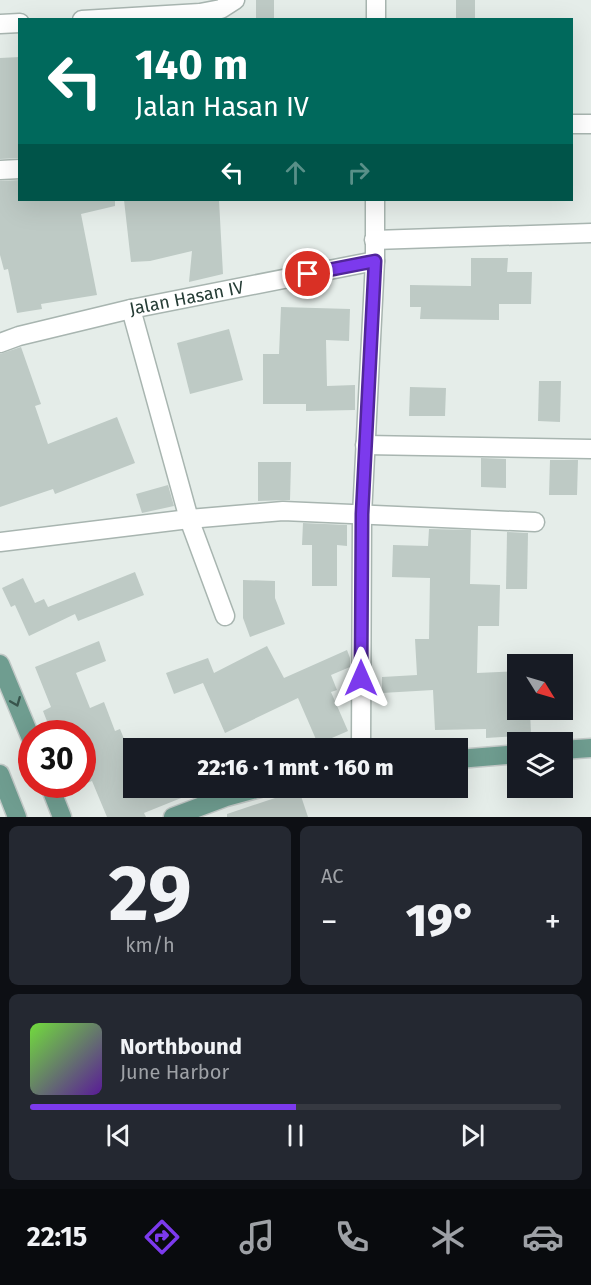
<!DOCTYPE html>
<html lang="id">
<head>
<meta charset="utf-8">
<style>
	:root { --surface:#171b24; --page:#242831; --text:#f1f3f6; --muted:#9ea1a6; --line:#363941; --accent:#7c3aed }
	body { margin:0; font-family:"Fira Sans",sans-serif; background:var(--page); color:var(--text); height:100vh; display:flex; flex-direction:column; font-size:22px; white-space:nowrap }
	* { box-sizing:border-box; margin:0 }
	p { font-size:20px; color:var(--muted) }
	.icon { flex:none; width:33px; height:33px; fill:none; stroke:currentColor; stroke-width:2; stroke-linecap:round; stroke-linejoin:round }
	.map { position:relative; height:817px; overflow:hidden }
	.sheet { display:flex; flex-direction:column; gap:9px; padding:9px; background:#0d0f14; flex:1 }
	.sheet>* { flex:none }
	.banner { position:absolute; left:18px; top:18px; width:555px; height:183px; border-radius:0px; box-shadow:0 6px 24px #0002; background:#00695c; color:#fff; overflow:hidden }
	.needle { width:39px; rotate:127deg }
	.fabs { position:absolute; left:507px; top:654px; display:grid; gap:12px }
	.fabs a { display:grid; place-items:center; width:66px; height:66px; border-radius:0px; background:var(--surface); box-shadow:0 6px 24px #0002; font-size:30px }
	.speed { position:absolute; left:18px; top:720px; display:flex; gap:12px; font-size:30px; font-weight:700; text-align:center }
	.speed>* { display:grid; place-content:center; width:78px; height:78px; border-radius:50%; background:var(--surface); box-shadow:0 6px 24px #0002; line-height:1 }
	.speed .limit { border:9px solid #d22; background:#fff; color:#111 }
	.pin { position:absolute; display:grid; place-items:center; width:51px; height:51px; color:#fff; margin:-26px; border:3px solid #fff; border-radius:50%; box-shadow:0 2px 6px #0007 }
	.me { position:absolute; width:66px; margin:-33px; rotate:0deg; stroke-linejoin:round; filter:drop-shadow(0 0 4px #0008) }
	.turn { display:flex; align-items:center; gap:21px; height:126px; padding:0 18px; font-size:27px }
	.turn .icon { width:78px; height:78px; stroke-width:2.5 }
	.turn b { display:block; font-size:42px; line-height:51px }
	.lanes { display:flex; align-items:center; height:57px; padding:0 18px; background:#0003; justify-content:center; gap:30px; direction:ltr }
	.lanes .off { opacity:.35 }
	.big { font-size:45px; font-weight:800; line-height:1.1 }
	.sheet .card { flex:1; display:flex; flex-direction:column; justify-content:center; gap:9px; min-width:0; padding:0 21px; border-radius:9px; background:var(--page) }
	.sheet .dial { align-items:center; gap:0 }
	.dial b { font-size:78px; line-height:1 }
	.song { display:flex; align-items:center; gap:18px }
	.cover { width:72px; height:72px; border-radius:9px; background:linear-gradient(135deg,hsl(100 70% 55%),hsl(270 70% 35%)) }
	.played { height:6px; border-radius:3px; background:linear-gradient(90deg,var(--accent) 50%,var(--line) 50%) }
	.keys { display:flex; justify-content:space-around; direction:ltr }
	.heat { display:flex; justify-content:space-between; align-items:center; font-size:33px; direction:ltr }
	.sheet .tiles { flex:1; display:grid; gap:9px; grid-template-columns:1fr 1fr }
	.card:last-child { grid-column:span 2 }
	.trip { position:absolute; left:123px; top:738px; width:345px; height:60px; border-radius:0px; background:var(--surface); box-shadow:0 6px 24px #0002; font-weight:800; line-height:60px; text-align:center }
	.menu { display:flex; height:96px; justify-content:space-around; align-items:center; background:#090b0e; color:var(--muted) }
	.menu .icon { width:42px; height:42px }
	.menu .current { color:var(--accent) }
	.menu b { font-size:27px; color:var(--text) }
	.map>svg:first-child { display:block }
	.building { fill:#becac5 }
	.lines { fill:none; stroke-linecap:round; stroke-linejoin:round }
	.minor-casing { stroke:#a8b5b0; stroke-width:21 }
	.primary-casing { stroke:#c2c9c7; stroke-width:21 }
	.minor { stroke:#fff; stroke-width:18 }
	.primary { stroke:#6f9d90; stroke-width:18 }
	.oneway { stroke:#38554c }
	.route-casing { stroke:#51269a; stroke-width:15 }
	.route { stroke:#7c3aed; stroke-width:10 }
	.labels { text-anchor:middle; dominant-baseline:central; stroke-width:6; stroke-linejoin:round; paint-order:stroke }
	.street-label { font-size:18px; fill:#263d36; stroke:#f6f9f8 }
</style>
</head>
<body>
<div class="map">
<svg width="591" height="817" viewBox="0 0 591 817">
	<rect width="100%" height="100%" fill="#e5ede9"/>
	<g class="building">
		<rect x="256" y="0" width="18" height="20"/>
		<rect x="456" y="0" width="19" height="20"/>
		<polygon points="20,57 20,158 0,159 0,58"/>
		<polygon points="20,180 20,200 115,200 115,206 81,214 97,295 41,304 42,309 17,313 8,269 4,270 0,255 0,181"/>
		<polygon points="124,200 219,200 223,274 189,282 192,251 150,261 131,262"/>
		<polygon points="471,258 508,258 507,272 532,272 531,304 499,304 499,320 420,319 421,307 410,307 410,285 471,286"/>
		<polygon points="281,307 350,309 349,341 326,340 327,386 355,385 355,410 306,411 306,404 263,404 263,354 279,354"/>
		<polygon points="229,329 243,380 190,394 177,343"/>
		<polygon points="21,347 41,404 35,406 48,444 117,417 135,463 55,494 53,489 0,507 0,354"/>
		<polygon points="539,381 561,381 560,422 538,421"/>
		<polygon points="410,387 446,388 445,416 409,416"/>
		<polygon points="481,458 506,459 506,488 481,487"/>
		<polygon points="550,460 578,460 577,495 549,495"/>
		<polygon points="258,462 291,462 290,500 258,501"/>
		<polygon points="168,485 174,506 142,513 136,494"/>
		<polygon points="303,523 347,525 347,546 337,545 337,586 312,586 312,545 302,545"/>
		<polygon points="429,529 471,530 470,584 500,585 499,626 478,626 477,673 518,671 518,710 530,710 531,735 486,738 486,729 435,730 433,690 382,693 382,677 417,675 415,639 429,639 430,578 392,577 393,545 428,546"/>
		<polygon points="507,532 528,533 527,589 506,589"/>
		<polygon points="135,572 144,595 78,621 75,614 29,636 15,605 11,607 2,588 23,578 35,603 44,599 48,607"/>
		<polygon points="243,580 275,581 275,598 285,624 250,637 243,618"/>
		<polygon points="99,641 106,661 76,673 90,708 104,702 115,731 120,729 134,763 134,788 206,788 144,813 146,817 107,817 92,781 82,785 82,734 52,734 43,711 51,707 35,667"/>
		<polygon points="267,646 284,678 347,650 350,658 350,667 331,675 337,690 331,692 348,731 318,744 298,698 225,733 203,683 174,694 166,673 208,658 214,673"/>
		<polygon points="299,790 308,817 227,817 227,814"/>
	</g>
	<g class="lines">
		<g class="minor-casing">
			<g id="minor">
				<polyline points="82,20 200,13 221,9 235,0"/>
				<polyline points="376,20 376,0"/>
				<polyline points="0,24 20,23"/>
				<polyline points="572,124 591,124"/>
				<polyline points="0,170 20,169"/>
				<polyline points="374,240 591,233"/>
				<polyline points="131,309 189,519 225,616"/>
				<path id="s1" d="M0 343 19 336 131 309 375 261"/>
				<polyline points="365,445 591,449"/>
				<polyline points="0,542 189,519 283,511 535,522"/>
				<polyline points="361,748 362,515 375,261 375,200"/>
			</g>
		</g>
		<g class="primary-casing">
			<g id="primary">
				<polyline points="0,664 32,741"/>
				<polyline points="562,750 591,748"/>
				<polyline points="458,759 518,754"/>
				<polyline points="0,774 17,817"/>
				<polyline points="49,784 62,817"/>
				<polyline points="173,817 226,797 260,788"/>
			</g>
		</g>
		<use href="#minor" class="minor"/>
		<use href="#primary" class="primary"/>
	</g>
	<defs><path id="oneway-chevron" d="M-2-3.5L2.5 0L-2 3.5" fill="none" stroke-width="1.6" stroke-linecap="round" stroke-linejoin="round" transform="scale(1.5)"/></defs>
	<use class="oneway" href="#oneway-chevron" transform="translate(16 702) rotate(68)"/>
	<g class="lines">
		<g class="route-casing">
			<polyline id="route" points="308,274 375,261 362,514 361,678"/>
		</g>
		<use href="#route" class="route"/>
	</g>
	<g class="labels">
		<g class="street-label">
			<text stroke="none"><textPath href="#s1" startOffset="192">Jalan Hasan IV</textPath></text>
		</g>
	</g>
</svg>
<div class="fabs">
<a><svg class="needle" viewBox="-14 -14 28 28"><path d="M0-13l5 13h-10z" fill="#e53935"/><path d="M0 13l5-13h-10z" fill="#9ea1a6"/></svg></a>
<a><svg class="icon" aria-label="layers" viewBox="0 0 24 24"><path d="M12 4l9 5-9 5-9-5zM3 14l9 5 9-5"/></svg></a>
</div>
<div class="speed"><div class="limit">30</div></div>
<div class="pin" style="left:308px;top:274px;background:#d93025"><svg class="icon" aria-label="arrive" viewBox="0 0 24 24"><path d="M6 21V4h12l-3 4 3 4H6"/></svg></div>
<svg class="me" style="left:361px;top:678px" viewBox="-20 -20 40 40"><path d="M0-17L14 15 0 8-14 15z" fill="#7c3aed" stroke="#fff" stroke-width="4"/></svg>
<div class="trip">22:16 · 1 mnt · 160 m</div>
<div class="banner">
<div class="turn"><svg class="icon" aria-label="left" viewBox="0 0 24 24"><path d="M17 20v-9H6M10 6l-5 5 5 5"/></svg><div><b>140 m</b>Jalan Hasan IV</div></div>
<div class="lanes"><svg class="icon" aria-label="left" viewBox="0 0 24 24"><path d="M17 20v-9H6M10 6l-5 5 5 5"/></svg><svg class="icon off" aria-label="ahead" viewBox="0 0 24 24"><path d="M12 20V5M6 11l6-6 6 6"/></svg><svg class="icon off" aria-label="right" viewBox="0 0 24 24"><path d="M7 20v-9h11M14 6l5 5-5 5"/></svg></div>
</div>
</div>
<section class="sheet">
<div class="tiles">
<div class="card dial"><b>29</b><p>km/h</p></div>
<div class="card"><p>AC</p>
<div class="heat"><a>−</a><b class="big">19°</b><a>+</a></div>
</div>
<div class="card">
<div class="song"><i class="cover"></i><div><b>Northbound</b><p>June Harbor</p></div></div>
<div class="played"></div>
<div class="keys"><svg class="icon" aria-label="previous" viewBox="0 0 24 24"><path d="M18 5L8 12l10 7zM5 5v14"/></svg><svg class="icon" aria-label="pause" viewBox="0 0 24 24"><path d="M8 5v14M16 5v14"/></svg><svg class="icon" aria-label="next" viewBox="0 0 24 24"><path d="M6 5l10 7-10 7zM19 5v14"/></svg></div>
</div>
</div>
</section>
<nav class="menu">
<b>22:15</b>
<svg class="icon current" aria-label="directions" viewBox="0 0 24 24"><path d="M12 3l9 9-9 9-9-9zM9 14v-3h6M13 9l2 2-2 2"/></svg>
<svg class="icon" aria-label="music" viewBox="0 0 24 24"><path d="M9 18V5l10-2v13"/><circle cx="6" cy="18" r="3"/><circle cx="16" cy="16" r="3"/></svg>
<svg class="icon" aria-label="phone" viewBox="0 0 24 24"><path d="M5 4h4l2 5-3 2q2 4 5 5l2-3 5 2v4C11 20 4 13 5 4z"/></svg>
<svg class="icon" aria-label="climate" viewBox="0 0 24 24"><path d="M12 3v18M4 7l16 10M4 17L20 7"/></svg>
<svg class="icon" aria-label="car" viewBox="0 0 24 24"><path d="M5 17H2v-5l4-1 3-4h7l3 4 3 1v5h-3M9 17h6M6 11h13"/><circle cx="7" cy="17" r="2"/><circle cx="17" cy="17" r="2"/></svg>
</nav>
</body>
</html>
